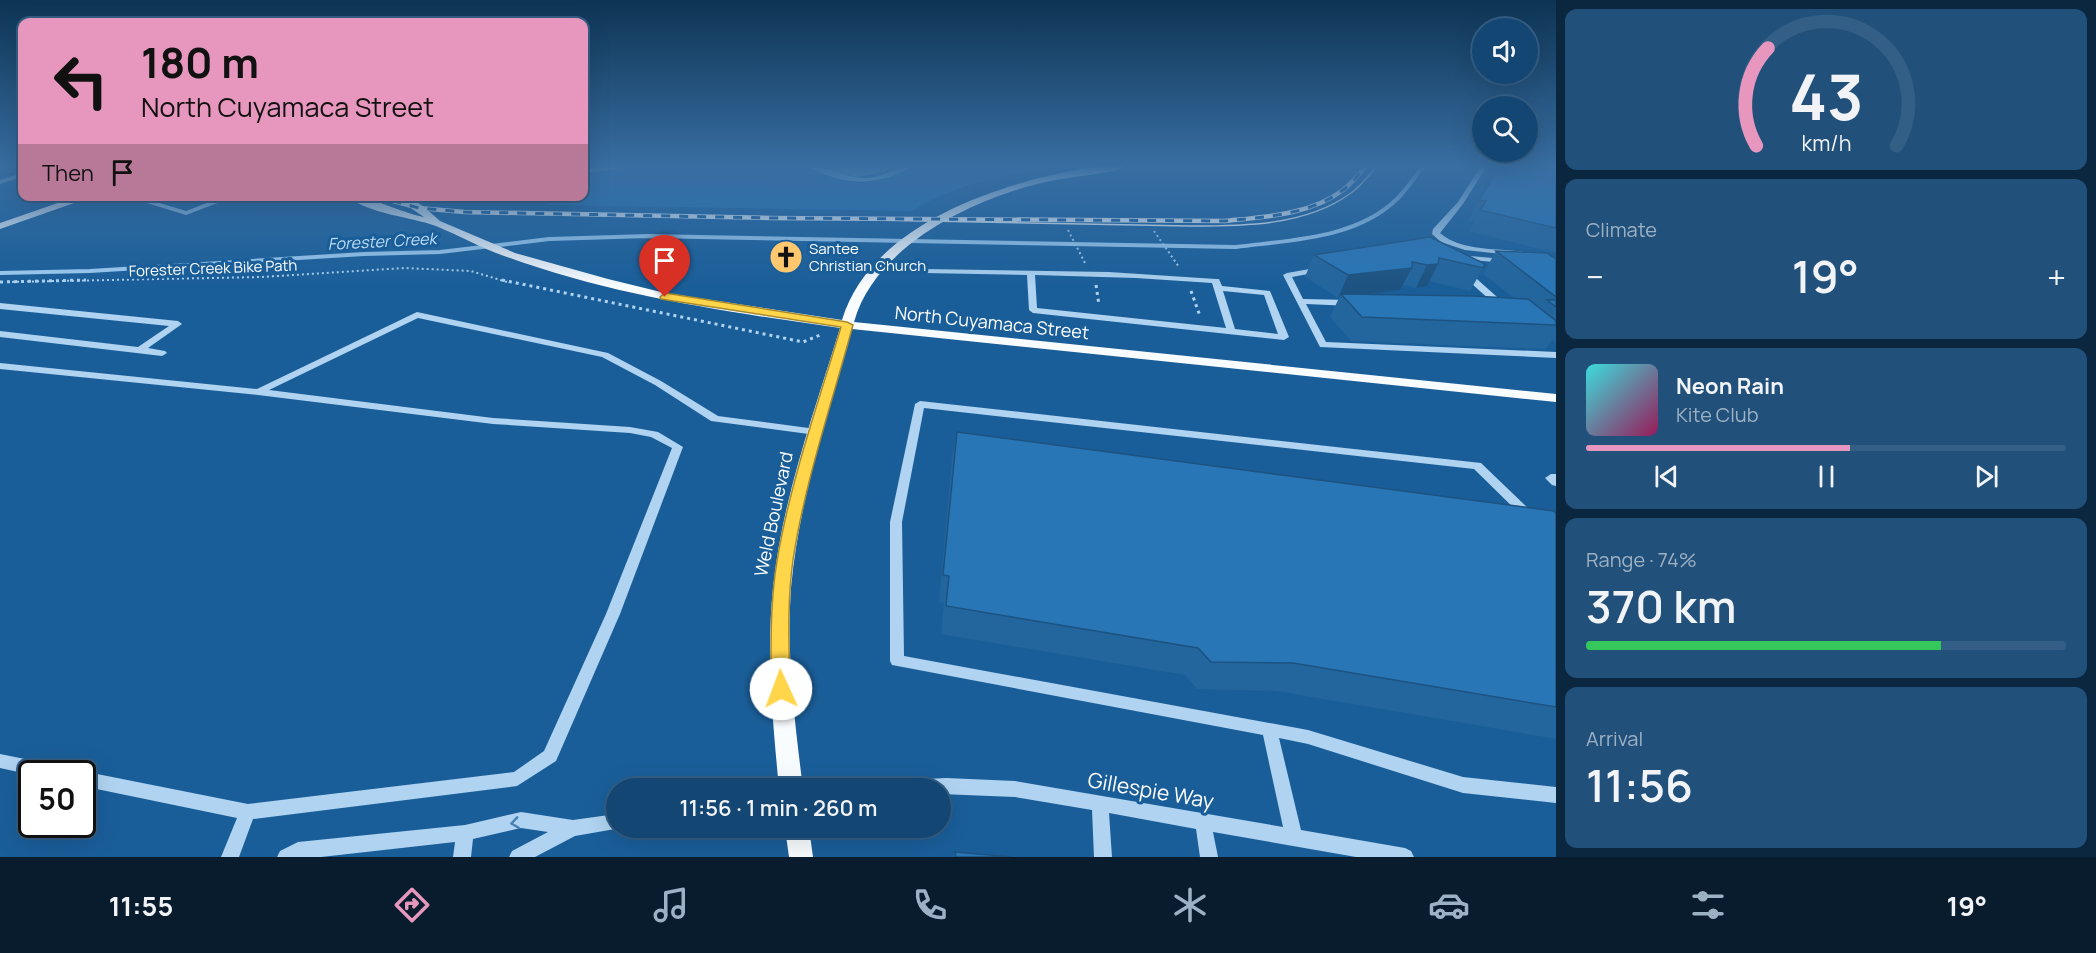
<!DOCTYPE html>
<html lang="en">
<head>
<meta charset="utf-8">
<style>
	:root { --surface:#144673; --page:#21507b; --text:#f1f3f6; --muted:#9db1c4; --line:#335e85; --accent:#e797bd }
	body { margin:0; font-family:Manrope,sans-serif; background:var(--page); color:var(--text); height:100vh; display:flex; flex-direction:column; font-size:22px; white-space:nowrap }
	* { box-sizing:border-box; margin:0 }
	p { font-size:20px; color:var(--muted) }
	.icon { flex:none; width:33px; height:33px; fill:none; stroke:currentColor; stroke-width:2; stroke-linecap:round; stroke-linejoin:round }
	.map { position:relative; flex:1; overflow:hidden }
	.panel { display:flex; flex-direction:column; gap:9px; padding:9px; background:#0b263f; width:540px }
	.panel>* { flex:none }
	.hud { position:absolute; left:18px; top:18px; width:570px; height:183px; border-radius:12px; box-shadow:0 6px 24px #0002,0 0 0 2px var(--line); background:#e797bd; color:#111; overflow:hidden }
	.fabs { position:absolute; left:1472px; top:18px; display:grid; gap:12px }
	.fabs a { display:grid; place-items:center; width:66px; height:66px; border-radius:50%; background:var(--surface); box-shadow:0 6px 24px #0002,0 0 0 2px var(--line); font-size:30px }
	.speed { position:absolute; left:18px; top:760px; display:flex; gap:12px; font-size:30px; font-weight:700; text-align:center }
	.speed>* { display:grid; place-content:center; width:78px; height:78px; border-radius:50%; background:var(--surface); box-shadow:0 6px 24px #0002,0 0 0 2px var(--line); line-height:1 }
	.speed .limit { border:3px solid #111; border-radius:9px; background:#fff; color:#111 }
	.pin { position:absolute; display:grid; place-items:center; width:51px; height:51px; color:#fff; margin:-62px -26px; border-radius:50% 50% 50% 0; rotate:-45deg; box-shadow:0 0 6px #0007 }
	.pin .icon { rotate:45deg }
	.me { position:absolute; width:66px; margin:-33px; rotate:358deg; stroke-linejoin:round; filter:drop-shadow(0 0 4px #0008) }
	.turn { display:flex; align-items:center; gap:21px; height:126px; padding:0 24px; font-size:27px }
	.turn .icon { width:78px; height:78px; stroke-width:2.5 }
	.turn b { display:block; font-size:42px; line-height:51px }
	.then { display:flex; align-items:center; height:57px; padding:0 24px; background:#0003; gap:12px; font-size:22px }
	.big { font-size:45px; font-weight:600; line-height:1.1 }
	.panel .widget { flex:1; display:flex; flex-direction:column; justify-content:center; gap:9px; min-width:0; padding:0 21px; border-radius:12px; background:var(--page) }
	.panel .dial { align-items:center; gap:0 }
	.dial svg { height:156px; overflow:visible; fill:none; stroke:var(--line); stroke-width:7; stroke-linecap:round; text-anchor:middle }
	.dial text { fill:var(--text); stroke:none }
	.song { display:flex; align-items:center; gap:18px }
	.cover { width:72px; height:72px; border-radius:9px; background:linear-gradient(135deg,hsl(180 70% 55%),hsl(330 70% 35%)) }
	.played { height:6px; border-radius:3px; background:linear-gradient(90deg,var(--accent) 55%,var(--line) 55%) }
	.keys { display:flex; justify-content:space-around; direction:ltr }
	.heat { display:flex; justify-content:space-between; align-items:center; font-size:33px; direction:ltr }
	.charge { height:9px; border-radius:4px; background:linear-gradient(90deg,#34c759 74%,var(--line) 0) }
	.trip { position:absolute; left:606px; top:778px; width:345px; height:60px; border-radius:30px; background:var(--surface); box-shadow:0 6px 24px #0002,0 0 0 2px var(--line); font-weight:600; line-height:60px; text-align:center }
	.dock { display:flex; height:96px; justify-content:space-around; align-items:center; background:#081c2e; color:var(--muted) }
	.dock .icon { width:42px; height:42px }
	.dock .selected { color:var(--accent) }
	.dock b { font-size:27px; color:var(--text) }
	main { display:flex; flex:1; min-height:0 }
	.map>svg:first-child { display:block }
	.green { fill:#2371b2 }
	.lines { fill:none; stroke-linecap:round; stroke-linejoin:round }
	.stream { stroke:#a2cff3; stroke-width:4 }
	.taxiway { fill:#8caecc; fill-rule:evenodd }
	.path-far1 { stroke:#afd3f1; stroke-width:2; stroke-dasharray:2 3; stroke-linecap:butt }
	.path { stroke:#afd3f1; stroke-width:3; stroke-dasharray:3 4; stroke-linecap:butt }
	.minor { fill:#afd3f1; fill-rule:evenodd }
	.major { fill:#f9fcff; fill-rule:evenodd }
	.tram { stroke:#fff; stroke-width:1.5 }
	.rail-casing { stroke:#fff; stroke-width:4.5 }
	.rail { stroke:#1a5e99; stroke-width:3; stroke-dasharray:9; stroke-linecap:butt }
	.wall { fill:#23659d }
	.shaded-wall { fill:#1d5380 }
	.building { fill:#2976b7; stroke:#1d5380; stroke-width:1.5 }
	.oneway { stroke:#4781b3 }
	.route { fill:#ffd54a; stroke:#a68a30; stroke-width:1.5 }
	.labels { text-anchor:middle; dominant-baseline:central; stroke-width:6; stroke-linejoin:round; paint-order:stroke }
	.far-poi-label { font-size:15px; fill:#fff; stroke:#1a5e99; text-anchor:start }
	.far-street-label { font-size:15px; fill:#fff; stroke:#1a5e99 }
	.far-water-label { font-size:16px; font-style:italic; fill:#bcddf7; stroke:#1a5e99 }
	.street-label { font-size:18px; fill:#fff; stroke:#1a5e99 }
	.near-street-label { font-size:21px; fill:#fff; stroke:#1a5e99 }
</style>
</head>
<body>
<main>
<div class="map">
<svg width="1556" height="857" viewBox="0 0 1556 857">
	<rect width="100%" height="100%" fill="#1a5e99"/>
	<path class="green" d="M584 166H802L835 178 860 183 886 179 917 166H1049C1004 177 952 184 913 211L549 205 547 197 584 196Z"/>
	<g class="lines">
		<path class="stream" d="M0 273 90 271 364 254 440 252 549 239 648 236 1236 247C1290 240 1356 239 1397 199 1407 189 1415 177 1423 166"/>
		<polygon class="taxiway" points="830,166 889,166 885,172 857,177 834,172"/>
		<g class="path-far1">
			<polyline points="1068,230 1085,263"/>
			<polyline points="1154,231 1179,267"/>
			<polyline points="7,282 262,277 404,268 471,271 507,282"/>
		</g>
		<g class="path">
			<polyline points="502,280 803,342 820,335"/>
			<polyline points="0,282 86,280"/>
			<polyline points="1096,285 1099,305"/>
			<polyline points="1191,291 1200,316"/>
		</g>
		<g class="minor">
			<polygon points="614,166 641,166 584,173 584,169"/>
			<path d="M808 166C828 166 846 179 867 178 884 177 896 166 912 166 880 187 841 186 808 166Z"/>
			<path d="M1481 166H1487L1463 204 1440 233C1463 253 1501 247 1529 253V257L1465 250 1441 242 1432 234 1433 229 1458 202Z"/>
			<polygon points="22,173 22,177 0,184 0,180"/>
			<polygon points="134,196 144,196 143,198 186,211 225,196 236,196 186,215 134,199"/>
			<polygon points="1458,255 1505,259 1509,261 1505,263 1461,259 1458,259"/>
			<path d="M875 265 924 269 1109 272 1216 279H1219L1222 286 1270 291 1289 337 1284 340 1033 313 1029 310 1027 275 924 273 878 269H875ZM1035 275 1136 278 1212 283 1226 328 1037 308ZM1223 291 1264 295 1278 334 1235 329Z"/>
			<polygon points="1321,267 1324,267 1324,271 1292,277 1303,299 1351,300 1355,303 1351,306 1306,304 1326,342 1556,352 1556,358 1320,347 1283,275 1287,273"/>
			<polygon points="1462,271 1468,271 1506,305 1506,309 1500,309 1462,275"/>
			<polygon points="0,303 178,321 182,324 148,348 165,351 167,353 162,356 0,337 0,331 138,347 169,326 0,309"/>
			<polygon points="417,312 608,353 661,381 718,416 816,429 821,432 816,435 711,421 655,385 602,357 418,318 269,390 493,418 630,427 658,432 683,447 620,614 556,761 517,786 253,819 239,857 221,857 237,818 82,786 82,774 76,774 82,771 248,804 514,772 544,751 606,614 672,448 651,437 630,433 493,424 258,395 0,369 0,363 257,389"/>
			<polygon points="920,401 1481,463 1533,513 1535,516 1533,519 1525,519 1474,469 924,408 902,522 904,656 1308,730 1463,777 1556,787 1556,803 1463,793 1308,744 1279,738 1301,830 1405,848 1411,851 1414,857 1356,857 1213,832 1218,857 1200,857 1196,829 1109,813 1112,857 1094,857 1092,810 1015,797 940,794 940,789 878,789 880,784 886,781 946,778 1015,781 1283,827 1263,735 892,665 890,661 890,522 915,404"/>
			<polygon points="1551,474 1556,474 1556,486 1552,485 1545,478"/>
			<polygon points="0,754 65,767 71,769 73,774 32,775 0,768"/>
			<polygon points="521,812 573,820 616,814 616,828 621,828 575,836 535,857 509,857 512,851 548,832 521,828 473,839 471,857 453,857 455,842 321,857 277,857 280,851 298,842 465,825"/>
		</g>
		<g class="major">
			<path d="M1101 166H1127C1116 173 1068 177 1051 181 977 196 876 244 854 322L1556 394V402L852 329C828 414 799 499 791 588 786 655 795 723 803 789H779C773 723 766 655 773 588 782 499 814 413 840 328 728 312 614 296 507 257 483 249 460 236 436 226 408 216 372 215 346 196 373 196 398 212 424 217L393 196H406L423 206 440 221 515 253 608 279 665 293 842 320C872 221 1009 179 1101 166Z"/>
			<polygon points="78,196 94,196 0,229 0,223"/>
			<polygon points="785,828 809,828 813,857 789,857"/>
		</g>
		<path class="tram" d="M771 218 1190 226C1244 226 1306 226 1351 193 1361 186 1369 175 1377 166"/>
		<g class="rail-casing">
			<path id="rail" d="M375 196 419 208 464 212 771 218 1225 221C1264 217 1310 215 1343 190 1351 184 1359 174 1366 166"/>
		</g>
		<use href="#rail" class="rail"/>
	</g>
	<g class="wall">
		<polygon points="0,166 22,166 22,179 18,172"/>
		<polygon points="1556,166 1556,253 1469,231 1474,222 1468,220 1479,200 1503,172"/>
		<polygon points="1430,237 1483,268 1470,291 1429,281 1427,286 1416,288 1403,285 1400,290 1368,294 1514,298 1483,274 1496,251 1556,259 1556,343 1552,340 1546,349 1351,341 1330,317 1339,298 1338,298 1305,277 1314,255"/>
		<polygon points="957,432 1556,513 1556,739 1277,691 1197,689 1185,675 941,634 944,603 939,602 952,458"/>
	</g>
	<g class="shaded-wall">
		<polygon points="0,166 15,166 18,172 0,177"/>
		<polygon points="1438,264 1427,286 1416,288 1427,265"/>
		<polygon points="1412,268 1400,290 1344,297 1341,294 1339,298 1338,298 1348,275"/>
	</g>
	<g class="building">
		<polygon points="1507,166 1556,166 1556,228 1480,210 1486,201 1479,200 1497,171 1503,172"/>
		<polygon points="1430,237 1485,264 1483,268 1439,258 1438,264 1427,265 1412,262 1412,268 1348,275 1314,255"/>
		<polygon points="1496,251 1547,253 1556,259 1556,297"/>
		<polygon points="1341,294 1473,296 1528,299 1556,321 1556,325 1362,317"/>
		<polygon points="1547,300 1556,300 1556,307"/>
		<polygon points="957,432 1554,511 1556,513 1556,707 1293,663 1211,662 1198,648 946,606 949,576 943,575"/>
		<polygon points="955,852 1012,857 956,857"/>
	</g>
	<defs><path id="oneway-chevron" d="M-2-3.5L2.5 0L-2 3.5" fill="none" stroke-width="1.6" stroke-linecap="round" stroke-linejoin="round" transform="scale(1.5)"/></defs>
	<use class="oneway" href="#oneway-chevron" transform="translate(515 823) rotate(172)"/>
	<linearGradient id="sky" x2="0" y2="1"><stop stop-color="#0e3454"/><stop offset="0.58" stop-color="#386ea2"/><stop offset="1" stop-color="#386ea2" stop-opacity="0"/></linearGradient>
	<rect width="1556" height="286" fill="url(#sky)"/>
	<path class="route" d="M665 293 847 322 853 325C832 403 805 481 793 560 787 602 789 646 790 689L787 694 781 697 774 694 771 689C771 646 770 603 777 561 790 482 818 404 841 327L661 299 660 297Z"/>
	<defs>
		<g id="church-disc" transform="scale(1.725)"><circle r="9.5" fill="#ffc86f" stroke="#1a5e99"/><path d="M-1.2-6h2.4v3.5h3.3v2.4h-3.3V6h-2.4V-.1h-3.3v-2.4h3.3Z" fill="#111"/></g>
	</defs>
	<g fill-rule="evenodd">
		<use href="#church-disc" x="786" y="257"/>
	</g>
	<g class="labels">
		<g class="far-poi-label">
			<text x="809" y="248">Santee<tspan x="809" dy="17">Christian Church</tspan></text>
		</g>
		<g class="far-street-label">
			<text transform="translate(213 268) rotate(-2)">Forester Creek Bike Path</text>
		</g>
		<g class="far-water-label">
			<text transform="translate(382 241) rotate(-3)">Forester Creek</text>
		</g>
		<g class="street-label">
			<text transform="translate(992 322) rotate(6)">North Cuyamaca Street</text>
			<text transform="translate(773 514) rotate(-78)">Weld Boulevard</text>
		</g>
		<g class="near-street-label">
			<text transform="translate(1151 790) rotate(10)">Gillespie Way</text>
		</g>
	</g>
</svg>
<div class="fabs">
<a><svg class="icon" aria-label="sound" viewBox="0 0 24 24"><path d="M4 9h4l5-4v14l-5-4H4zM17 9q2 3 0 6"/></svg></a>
<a><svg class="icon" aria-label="search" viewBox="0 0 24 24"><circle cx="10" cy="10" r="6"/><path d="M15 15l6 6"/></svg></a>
</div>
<div class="speed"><div class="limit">50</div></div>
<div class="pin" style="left:665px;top:297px;background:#d93025"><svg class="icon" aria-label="arrive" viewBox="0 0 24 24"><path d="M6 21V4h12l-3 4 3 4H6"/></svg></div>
<svg class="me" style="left:781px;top:689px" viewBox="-20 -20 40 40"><circle r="19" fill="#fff"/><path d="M0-13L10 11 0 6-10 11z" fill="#ffd54a"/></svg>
<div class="trip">11:56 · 1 min · 260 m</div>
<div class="hud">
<div class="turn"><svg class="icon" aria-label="left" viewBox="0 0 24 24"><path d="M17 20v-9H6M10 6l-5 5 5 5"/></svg><div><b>180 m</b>North Cuyamaca Street</div></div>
<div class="then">Then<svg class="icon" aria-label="arrive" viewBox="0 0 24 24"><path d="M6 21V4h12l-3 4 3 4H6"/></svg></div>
</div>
</div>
<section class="panel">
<div class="widget dial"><svg viewBox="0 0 100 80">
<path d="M14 69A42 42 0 1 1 86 69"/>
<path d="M14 69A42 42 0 0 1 20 19" stroke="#e797bd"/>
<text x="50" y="56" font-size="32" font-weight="700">43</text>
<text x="50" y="72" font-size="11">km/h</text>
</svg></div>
<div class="widget"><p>Climate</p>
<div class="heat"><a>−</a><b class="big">19°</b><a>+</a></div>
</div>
<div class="widget">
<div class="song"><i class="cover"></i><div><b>Neon Rain</b><p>Kite Club</p></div></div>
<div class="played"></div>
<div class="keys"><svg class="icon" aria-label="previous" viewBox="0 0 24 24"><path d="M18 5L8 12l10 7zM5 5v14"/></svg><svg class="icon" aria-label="pause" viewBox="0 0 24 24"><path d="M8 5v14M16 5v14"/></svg><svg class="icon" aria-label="next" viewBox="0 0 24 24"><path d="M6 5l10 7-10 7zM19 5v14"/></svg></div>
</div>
<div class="widget"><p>Range · 74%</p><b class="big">370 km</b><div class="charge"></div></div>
<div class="widget"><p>Arrival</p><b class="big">11:56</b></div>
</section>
</main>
<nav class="dock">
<b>11:55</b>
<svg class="icon selected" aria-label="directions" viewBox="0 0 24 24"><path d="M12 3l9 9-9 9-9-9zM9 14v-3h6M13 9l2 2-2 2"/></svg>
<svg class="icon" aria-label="music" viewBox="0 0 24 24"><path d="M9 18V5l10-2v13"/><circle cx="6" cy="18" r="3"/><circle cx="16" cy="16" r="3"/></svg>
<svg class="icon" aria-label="phone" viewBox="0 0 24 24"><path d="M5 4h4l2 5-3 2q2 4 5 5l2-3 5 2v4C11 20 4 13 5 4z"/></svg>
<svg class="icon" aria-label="climate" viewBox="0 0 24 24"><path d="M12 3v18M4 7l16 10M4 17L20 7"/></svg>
<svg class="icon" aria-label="car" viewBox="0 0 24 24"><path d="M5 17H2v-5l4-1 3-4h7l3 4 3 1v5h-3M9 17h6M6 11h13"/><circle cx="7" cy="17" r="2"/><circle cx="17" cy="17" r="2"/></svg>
<svg class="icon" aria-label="filters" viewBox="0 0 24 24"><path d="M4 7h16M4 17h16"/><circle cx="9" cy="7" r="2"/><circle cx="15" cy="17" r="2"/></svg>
<b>19°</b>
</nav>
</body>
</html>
